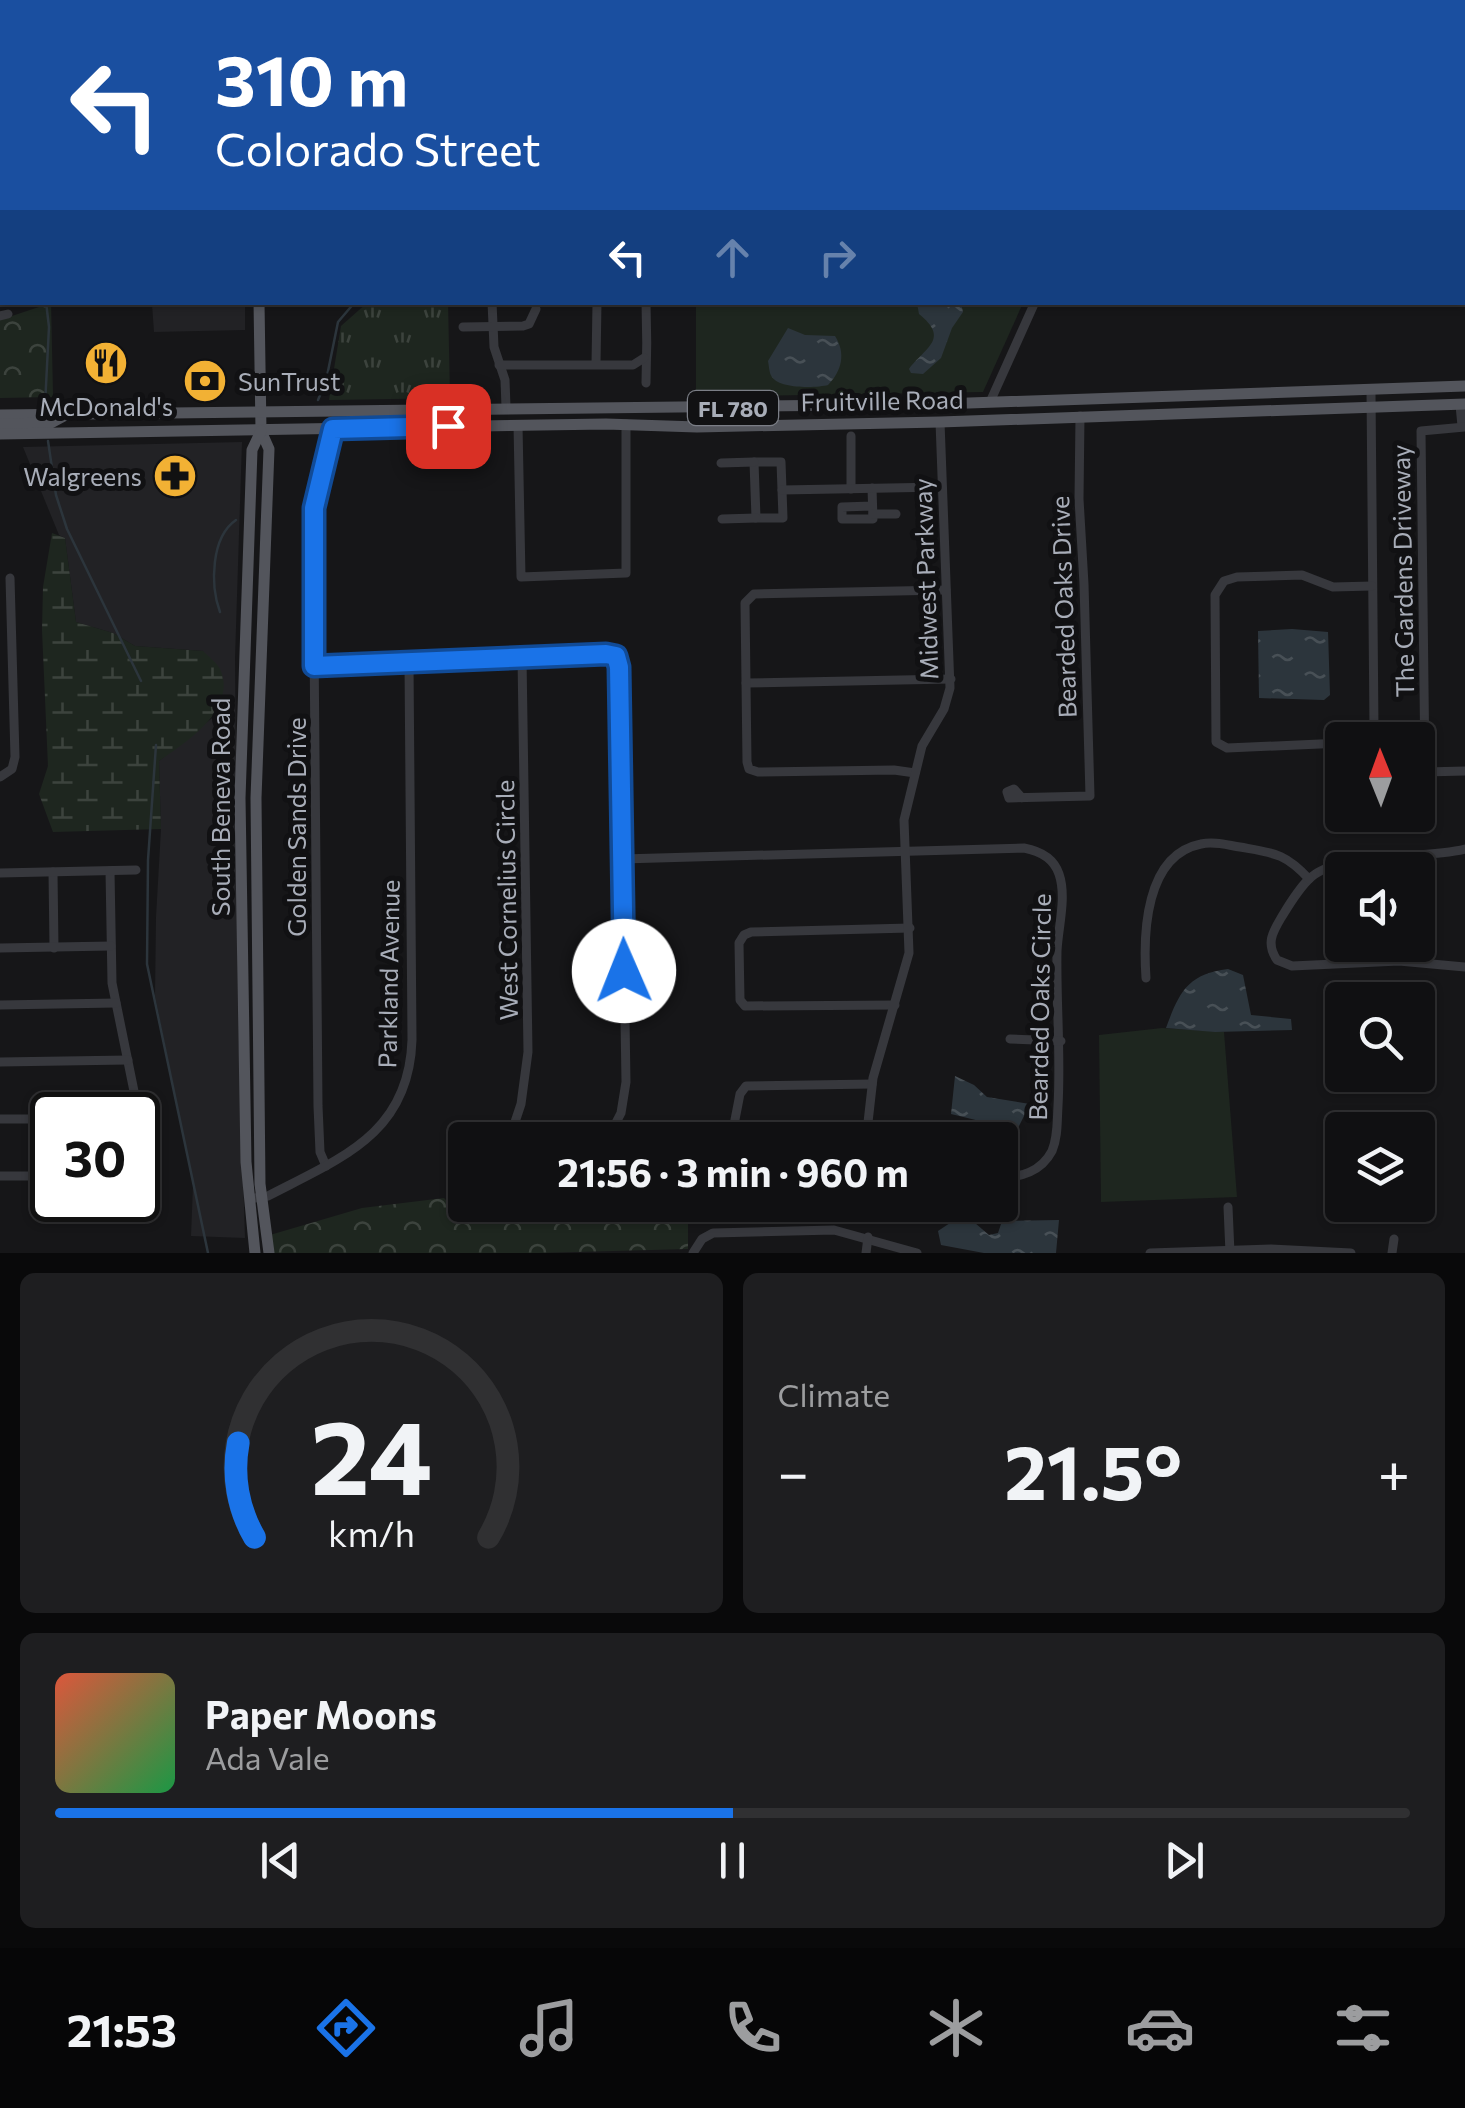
<!DOCTYPE html>
<html lang="en">
<head>
<meta charset="utf-8">
<style>
	:root { --surface:#101012; --page:#1e1e20; --text:#f1f3f6; --muted:#9c9d9f; --line:#303032; --accent:#1a73e8 }
	body { margin:0; font-family:Commissioner,sans-serif; background:var(--page); color:var(--text); height:100vh; display:flex; flex-direction:column; font-size:38px; white-space:nowrap }
	* { box-sizing:border-box; margin:0 }
	p { font-size:32px; color:var(--muted) }
	.icon { flex:none; width:55px; height:55px; fill:none; stroke:currentColor; stroke-width:2; stroke-linecap:round; stroke-linejoin:round }
	.map { position:relative; height:1253px; overflow:hidden }
	.sheet { display:flex; flex-direction:column; gap:20px; padding:20px; background:#09090a; flex:1 }
	.sheet>* { flex:none }
	.top-card { position:absolute; left:0px; top:0px; width:1465px; height:305px; box-shadow:0 2px 8px #0004,0 0 0 2px var(--line); background:#1a4fa0; color:#fff; overflow:hidden }
	.needle { width:65px; rotate:359deg }
	.fabs { position:absolute; left:1325px; top:722px; display:grid; gap:20px }
	.fabs a { display:grid; place-items:center; width:110px; height:110px; border-radius:10px; background:var(--surface); box-shadow:0 2px 8px #0004,0 0 0 2px var(--line); font-size:50px }
	.speed { position:absolute; left:30px; top:1092px; display:flex; gap:20px; font-size:50px; font-weight:700; text-align:center }
	.speed>* { display:grid; place-content:center; width:130px; height:130px; border-radius:50%; background:var(--surface); box-shadow:0 2px 8px #0004,0 0 0 2px var(--line); line-height:1 }
	.speed .limit { border:5px solid #111; border-radius:15px; background:#fff; color:#111 }
	.pin { position:absolute; display:grid; place-items:center; width:85px; height:85px; color:#fff; margin:-42px; border-radius:20px; box-shadow:0 5px 15px #0006 }
	.me { position:absolute; width:110px; margin:-55px; rotate:359deg; stroke-linejoin:round; filter:drop-shadow(0 0 8px #0008) }
	.turn { display:flex; align-items:center; gap:35px; height:210px; padding:0 50px; font-size:45px }
	.turn .icon { width:130px; height:130px; stroke-width:2.5 }
	.turn b { display:block; font-size:70px; line-height:85px }
	.lanes { display:flex; align-items:center; height:95px; padding:0 50px; background:#0003; justify-content:center; gap:50px; direction:ltr }
	.lanes .off { opacity:.35 }
	.big { font-size:75px; font-weight:700; line-height:1.1 }
	.sheet .widget { flex:1; display:flex; flex-direction:column; justify-content:center; gap:15px; min-width:0; padding:0 35px; border-radius:15px; background:var(--page) }
	.sheet .dial { align-items:center; gap:0 }
	.dial svg { height:260px; overflow:visible; fill:none; stroke:var(--line); stroke-width:7; stroke-linecap:round; text-anchor:middle }
	.dial text { fill:var(--text); stroke:none }
	.song { display:flex; align-items:center; gap:30px }
	.cover { width:120px; height:120px; border-radius:15px; background:linear-gradient(135deg,hsl(10 70% 55%),hsl(140 70% 35%)) }
	.played { height:10px; border-radius:5px; background:linear-gradient(90deg,var(--accent) 50%,var(--line) 50%) }
	.keys { display:flex; justify-content:space-around; direction:ltr }
	.heat { display:flex; justify-content:space-between; align-items:center; font-size:55px; direction:ltr }
	.sheet .tiles { flex:1; display:grid; gap:20px; grid-template-columns:1fr 1fr }
	.widget:last-child { grid-column:span 2 }
	.trip { position:absolute; left:448px; top:1122px; width:570px; height:100px; border-radius:10px; background:var(--surface); box-shadow:0 2px 8px #0004,0 0 0 2px var(--line); font-weight:700; line-height:100px; text-align:center }
	.tab-bar { display:flex; height:160px; justify-content:space-around; align-items:center; background:#060607; color:var(--muted) }
	.tab-bar .icon { width:70px; height:70px }
	.tab-bar .selected { color:var(--accent) }
	.tab-bar b { font-size:45px; color:var(--text) }
	.map>svg:first-child { display:block }
	.built { fill:#222225 }
	.green { fill:#1e261f }
	.forest { fill:url(#forest-crowns) }
	.wetland { fill:url(#wetland-marsh) }
	.park { fill:url(#park-tufts) }
	.water { fill:url(#water-ripples) }
	.lines { fill:none; stroke-linecap:round; stroke-linejoin:round }
	.stream { stroke:#2c353c; stroke-width:2.5 }
	.minor { stroke:#37383d; stroke-width:9 }
	.major { stroke:#53555c; stroke-width:11 }
	.route-casing { stroke:#114b97; stroke-width:25 }
	.route { stroke:#1a73e8; stroke-width:18 }
	.labels { text-anchor:middle; dominant-baseline:central; stroke-width:10; stroke-linejoin:round; paint-order:stroke }
	.shield { fill:#111113; stroke:#7b7e86; stroke-width:2.5 }
	.shield-label { font-size:22px; font-weight:bold; fill:#a8adb8 }
	.poi-label { font-size:25px; fill:#a8adb8; stroke:#111113; text-anchor:start }
	.street-label { font-size:25px; fill:#a8adb8; stroke:#111113 }
</style>
</head>
<body>
<div class="map">
<svg width="1465" height="1253" viewBox="0 0 1465 1253">
	<defs>
		<pattern id="forest-crowns" width="20" height="18" patternUnits="userSpaceOnUse" patternTransform="scale(2.5)"><rect width="20" height="18" fill="#1e261f"/><path d="M2 6a3 3 0 1 1 6 0M12 15a3 3 0 1 1 6 0" fill="none" stroke="#3c433d"/></pattern>
		<pattern id="wetland-marsh" width="20" height="14" patternUnits="userSpaceOnUse" patternTransform="scale(2.5)"><rect width="20" height="14" fill="#1e261f"/><path d="M1 5h8M5 5V1M11 12h8M15 12V8" fill="none" stroke="#3c433d"/></pattern>
		<pattern id="park-tufts" width="24" height="20" patternUnits="userSpaceOnUse" patternTransform="scale(2.5)"><rect width="24" height="20" fill="#1e261f"/><path d="M3 7l-1-3M5 7V3M7 7l1-3M15 17l-1-3M17 17v-4M19 17l1-3" fill="none" stroke="#3c433d"/></pattern>
		<pattern id="water-ripples" width="26" height="14" patternUnits="userSpaceOnUse" patternTransform="scale(2.5)"><rect width="26" height="14" fill="#2c353c"/><path d="M2 4q2-2 4 0t4 0M15 11q2-2 4 0t4 0" fill="none" stroke="#485056"/></pattern>
	</defs>
	<rect width="100%" height="100%" fill="#161618"/>
	<g class="built">
		<polygon points="55,303 245,303 245,330 154,332 152,304 56,307"/>
		<polygon points="242,442 235,658 238,1020 245,1238 191,1236 193,1185 155,996 156,917 161,829 159,761 216,715 203,651 135,646 113,633 76,622 65,538 59,535 23,447"/>
	</g>
	<g class="green">
		<polygon points="696,303 1023,303 983,392 696,397"/>
		<polygon points="1162,1028 1224,1032 1237,1197 1101,1202 1099,1035"/>
	</g>
	<g class="forest">
		<polygon points="51,303 53,397 0,398 0,320"/>
		<path d="M444 1198C454 1211 484 1211 500 1206 563 1214 625 1209 688 1213V1249L538 1253H272L270 1235 362 1208Z"/>
	</g>
	<path class="wetland" d="M52 533 65 538 76 622 113 633 135 646 203 651C208 656 217 663 220 669 238 709 187 742 159 761L161 829 53 832 39 794 48 766 42 630 43 587Z"/>
	<polygon class="park" points="367,303 448,303 450,398 329,400 341,326"/>
	<g class="water">
		<path d="M917 303H961L963 312 952 328 941 358 923 374 911 373 909 369C926 347 950 339 919 314Z"/>
		<path d="M788 328 805 335 835 336C846 353 842 371 828 385 816 388 780 389 772 377 769 373 769 365 768 361Z"/>
		<polygon points="1292,629 1328,632 1330,695 1324,700 1259,698 1258,631"/>
		<path d="M1228 969 1243 975 1251 1015 1291 1019 1292 1030 1215 1032 1166 1028C1179 993 1187 974 1228 969Z"/>
		<polygon points="955,1076 974,1085 987,1097 1030,1104 1017,1130 951,1114"/>
		<polygon points="1059,1220 1056,1253 984,1253 941,1245 938,1231 950,1223 975,1223 989,1235 998,1233 1002,1221"/>
	</g>
	<g class="lines">
		<g class="stream">
			<polyline points="738,2 743,0"/>
			<polyline points="0,135 2,145"/>
			<polyline points="318,400 326,381 338,322 355,302"/>
			<polyline points="45,405 49,327 46,302"/>
			<polyline points="48,441 56,495 67,529 141,681"/>
			<path d="M220 612C210 585 211 537 236 520"/>
			<polyline points="156,745 148,860 147,964 208,1253"/>
		</g>
		<g class="minor">
			<polyline points="0,278 2,278"/>
			<polyline points="492,302 494,347 505,380 506,407"/>
			<path d="M646 302C647 330 647 356 646 383"/>
			<polyline points="0,316 8,314"/>
			<polyline points="463,327 523,326 529,324 536,309"/>
			<polyline points="596,364 597,302"/>
			<polyline points="499,365 633,365 644,358"/>
			<polyline points="990,402 1035,302"/>
			<polyline points="1460,405 1462,426"/>
			<polyline points="518,425 521,577 626,573 626,424"/>
			<polyline points="1465,427 1421,431 1425,772 1465,771"/>
			<polyline points="851,436 851,489"/>
			<polygon points="754,462 781,462 783,518 756,518"/>
			<polyline points="721,463 754,462"/>
			<polyline points="872,488 873,519 842,519 842,507 872,506"/>
			<polyline points="782,490 942,487"/>
			<polyline points="873,514 896,514"/>
			<polyline points="722,519 756,518"/>
			<polyline points="314,666 606,654 616,656 620,706 626,1082 621,1113 607,1140"/>
			<polyline points="746,683 951,679"/>
			<polyline points="1367,740 1374,728 1371,392"/>
			<polyline points="1342,743 1227,748 1216,742 1215,595 1224,581 1237,577 1302,575 1333,587 1372,586"/>
			<polyline points="915,773 894,770 758,772 749,769 747,762 745,603 754,594 946,590"/>
			<polyline points="0,777 12,769 15,757 10,578"/>
			<polyline points="1022,798 1014,789 1007,792 1009,798 1090,796 1084,584 1079,499 1080,416"/>
			<path d="M1465 849C1421 860 1337 850 1308 880 1297 891 1289 905 1281 918 1272 933 1266 944 1277 960L1292 966 1399 961 1465 967"/>
			<path d="M622 859 1024 848C1040 851 1054 859 1059 874 1067 897 1058 928 1057 951 1056 1003 1061 1054 1058 1106 1057 1121 1058 1137 1052 1151 1041 1172 1021 1177 1000 1178"/>
			<polyline points="110,871 112,983 148,1160 146,1169 138,1174"/>
			<polyline points="53,872 54,948"/>
			<polyline points="0,873 136,870"/>
			<polyline points="0,948 111,946"/>
			<path d="M1146 978C1143 934 1145 855 1201 844 1214 841 1227 845 1240 847 1274 853 1285 853 1309 879"/>
			<polyline points="0,1005 116,1003"/>
			<polyline points="895,1005 745,1006 740,1000 739,943 744,935 751,932 910,928"/>
			<polyline points="1010,1039 1061,1041"/>
			<polyline points="0,1062 128,1060"/>
			<polyline points="0,1119 52,1119"/>
			<polyline points="509,1140 521,1104 528,1052 522,657"/>
			<polyline points="731,1140 740,1094 746,1086 872,1084"/>
			<polyline points="866,1140 873,1078 909,953 904,820 922,746 944,709 950,688 940,422"/>
			<polyline points="326,1166 320,1152 318,1106 313,523 315,494 333,429"/>
			<polyline points="0,1176 52,1176"/>
			<path d="M255 1198 268 1196C341 1158 409 1134 412 1040L409 663"/>
			<polyline points="1228,1207 1230,1253"/>
			<polyline points="693,1253 702,1239 713,1233 834,1230 917,1253"/>
			<polyline points="866,1253 868,1237"/>
			<polyline points="1150,1253 1271,1249 1351,1253"/>
			<polyline points="1392,1253 1394,1239"/>
		</g>
		<g class="major">
			<polyline points="256,0 256,2"/>
			<polyline points="259,302 261,431 269,449 256,798 260,1184 269,1253"/>
			<polyline points="0,415 941,404 1465,386"/>
			<polyline points="0,424 51,423 64,416"/>
			<polyline points="0,434 606,424 697,427 940,422 1465,404"/>
			<polyline points="255,1253 246,1162 240,798 252,450 261,431"/>
		</g>
	</g>
	<g class="lines">
		<g class="route-casing">
			<polyline id="route" points="448,426 333,429 314,508 314,666 606,654 616,656 619,667 624,971"/>
		</g>
		<use href="#route" class="route"/>
	</g>
	<defs>
		<g id="restaurant-disc" transform="scale(2.25)"><circle r="9.5" fill="#f2b134" stroke="#111113"/><path d="M-5-6h1v4h1v-4h1v4h1v-4h1v5L-1.5 .5V6h-2V.5L-5-1ZM5-6V6H3V1.5H1.5Q1.5-4 5-6Z" fill="#111"/></g>
		<g id="bank-disc" transform="scale(2.25)"><circle r="9.5" fill="#f2b134" stroke="#111113"/><path d="M-6-4H6V4H-6ZM0-2.3a2.3 2.3 0 1 0 0 4.6a2.3 2.3 0 1 0 0-4.6Z" fill="#111"/></g>
		<g id="pharmacy-disc" transform="scale(2.25)"><circle r="9.5" fill="#f2b134" stroke="#111113"/><path d="M-2-6h4v4h4v4h-4v4h-4v-4h-4v-4h4Z" fill="#111"/></g>
	</defs>
	<g fill-rule="evenodd">
		<use href="#restaurant-disc" x="106" y="363"/>
		<use href="#bank-disc" x="205" y="381"/>
		<use href="#pharmacy-disc" x="175" y="476"/>
	</g>
	<g class="labels">
		<rect class="shield" x="688" y="391" width="90" height="34" rx="8"/>
		<g class="shield-label">
			<text x="733" y="408">FL 780</text>
		</g>
		<g class="poi-label">
			<text x="238" y="381">SunTrust</text>
			<text x="106" y="406" text-anchor="middle">McDonald's</text>
			<text x="142" y="476" text-anchor="end">Walgreens</text>
		</g>
		<g class="street-label">
			<text transform="translate(882 400) rotate(-1)">Fruitville Road</text>
			<text transform="translate(1402 571) rotate(-91)">The Gardens Driveway</text>
			<text transform="translate(925 579) rotate(-92)">Midwest Parkway</text>
			<text transform="translate(1063 607) rotate(-92)">Bearded Oaks Drive</text>
			<text transform="translate(220 807) rotate(-90)">South Beneva Road</text>
			<text transform="translate(296 827) rotate(-90)">Golden Sands Drive</text>
			<text transform="translate(506 900) rotate(-91)">West Cornelius Circle</text>
			<text transform="translate(388 974) rotate(-89)">Parkland Avenue</text>
			<text transform="translate(1039 1007) rotate(-89)">Bearded Oaks Circle</text>
		</g>
	</g>
</svg>
<div class="fabs">
<a><svg class="needle" viewBox="-14 -14 28 28"><path d="M0-13l5 13h-10z" fill="#e53935"/><path d="M0 13l5-13h-10z" fill="#9c9d9f"/></svg></a>
<a><svg class="icon" aria-label="sound" viewBox="0 0 24 24"><path d="M4 9h4l5-4v14l-5-4H4zM17 9q2 3 0 6"/></svg></a>
<a><svg class="icon" aria-label="search" viewBox="0 0 24 24"><circle cx="10" cy="10" r="6"/><path d="M15 15l6 6"/></svg></a>
<a><svg class="icon" aria-label="layers" viewBox="0 0 24 24"><path d="M12 4l9 5-9 5-9-5zM3 14l9 5 9-5"/></svg></a>
</div>
<div class="speed"><div class="limit">30</div></div>
<div class="pin" style="left:448px;top:426px;background:#d93025"><svg class="icon" aria-label="arrive" viewBox="0 0 24 24"><path d="M6 21V4h12l-3 4 3 4H6"/></svg></div>
<svg class="me" style="left:624px;top:971px" viewBox="-20 -20 40 40"><circle r="19" fill="#fff"/><path d="M0-13L10 11 0 6-10 11z" fill="#1a73e8"/></svg>
<div class="trip">21:56 · 3 min · 960 m</div>
<div class="top-card">
<div class="turn"><svg class="icon" aria-label="left" viewBox="0 0 24 24"><path d="M17 20v-9H6M10 6l-5 5 5 5"/></svg><div><b>310 m</b>Colorado Street</div></div>
<div class="lanes"><svg class="icon" aria-label="left" viewBox="0 0 24 24"><path d="M17 20v-9H6M10 6l-5 5 5 5"/></svg><svg class="icon off" aria-label="ahead" viewBox="0 0 24 24"><path d="M12 20V5M6 11l6-6 6 6"/></svg><svg class="icon off" aria-label="right" viewBox="0 0 24 24"><path d="M7 20v-9h11M14 6l5 5-5 5"/></svg></div>
</div>
</div>
<section class="sheet">
<div class="tiles">
<div class="widget dial"><svg viewBox="0 0 100 80">
<path d="M14 69A42 42 0 1 1 86 69"/>
<path d="M14 69A42 42 0 0 1 9 40" stroke="#1a73e8"/>
<text x="50" y="56" font-size="32" font-weight="700">24</text>
<text x="50" y="72" font-size="11">km/h</text>
</svg></div>
<div class="widget"><p>Climate</p>
<div class="heat"><a>−</a><b class="big">21.5°</b><a>+</a></div>
</div>
<div class="widget">
<div class="song"><i class="cover"></i><div><b>Paper Moons</b><p>Ada Vale</p></div></div>
<div class="played"></div>
<div class="keys"><svg class="icon" aria-label="previous" viewBox="0 0 24 24"><path d="M18 5L8 12l10 7zM5 5v14"/></svg><svg class="icon" aria-label="pause" viewBox="0 0 24 24"><path d="M8 5v14M16 5v14"/></svg><svg class="icon" aria-label="next" viewBox="0 0 24 24"><path d="M6 5l10 7-10 7zM19 5v14"/></svg></div>
</div>
</div>
</section>
<nav class="tab-bar">
<b>21:53</b>
<svg class="icon selected" aria-label="directions" viewBox="0 0 24 24"><path d="M12 3l9 9-9 9-9-9zM9 14v-3h6M13 9l2 2-2 2"/></svg>
<svg class="icon" aria-label="music" viewBox="0 0 24 24"><path d="M9 18V5l10-2v13"/><circle cx="6" cy="18" r="3"/><circle cx="16" cy="16" r="3"/></svg>
<svg class="icon" aria-label="phone" viewBox="0 0 24 24"><path d="M5 4h4l2 5-3 2q2 4 5 5l2-3 5 2v4C11 20 4 13 5 4z"/></svg>
<svg class="icon" aria-label="climate" viewBox="0 0 24 24"><path d="M12 3v18M4 7l16 10M4 17L20 7"/></svg>
<svg class="icon" aria-label="car" viewBox="0 0 24 24"><path d="M5 17H2v-5l4-1 3-4h7l3 4 3 1v5h-3M9 17h6M6 11h13"/><circle cx="7" cy="17" r="2"/><circle cx="17" cy="17" r="2"/></svg>
<svg class="icon" aria-label="filters" viewBox="0 0 24 24"><path d="M4 7h16M4 17h16"/><circle cx="9" cy="7" r="2"/><circle cx="15" cy="17" r="2"/></svg>
</nav>
</body>
</html>
